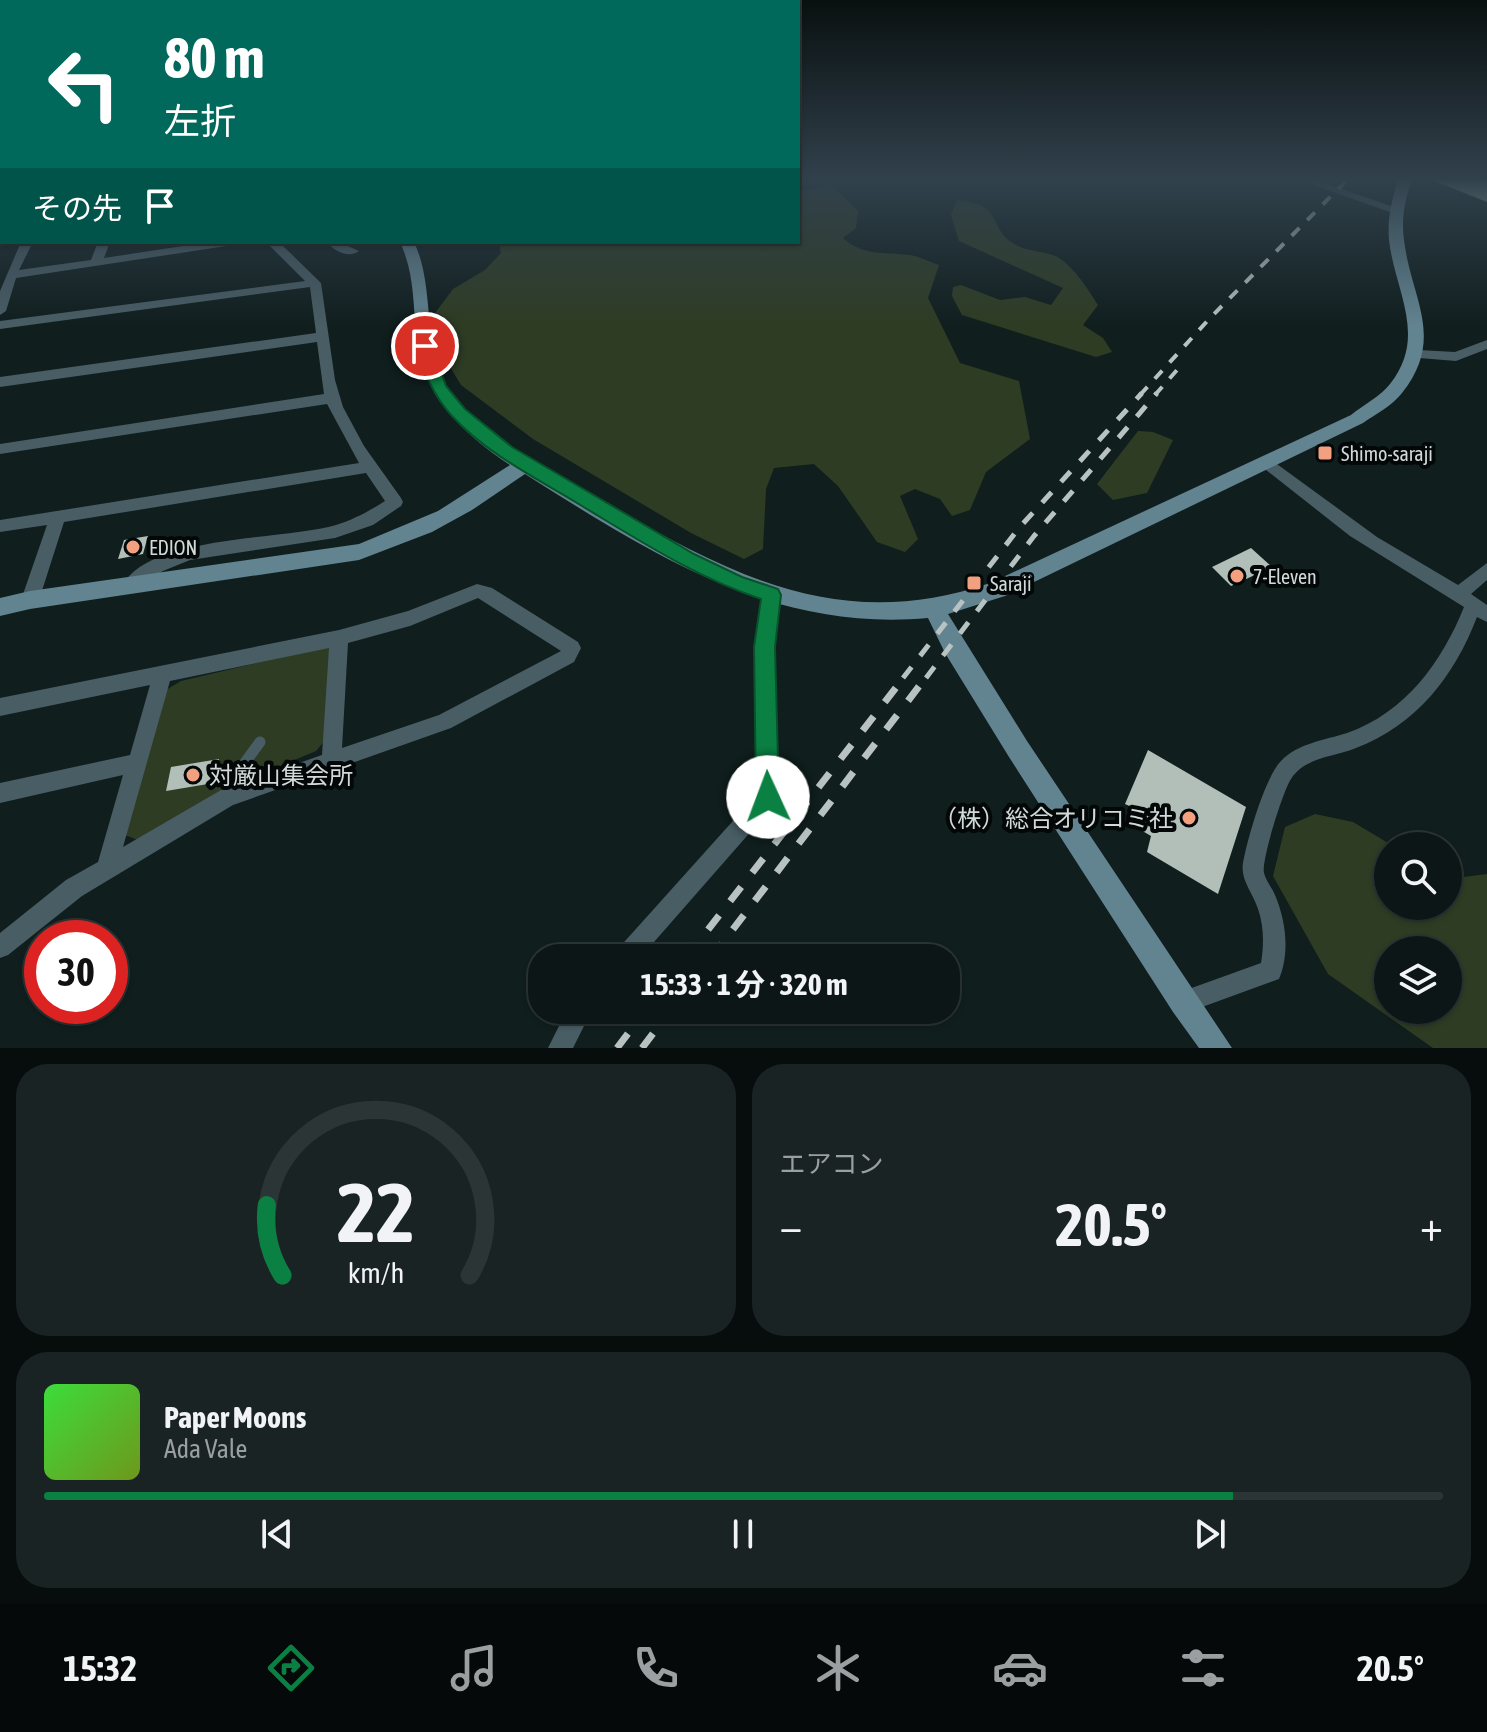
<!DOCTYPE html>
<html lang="ja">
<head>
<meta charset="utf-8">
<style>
	:root { --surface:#0c1616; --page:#1a2323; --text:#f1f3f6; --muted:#9a9fa1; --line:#2c3535; --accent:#0b8043 }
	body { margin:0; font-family:"Asap Condensed","Noto Sans JP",sans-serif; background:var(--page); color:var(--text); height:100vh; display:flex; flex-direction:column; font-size:30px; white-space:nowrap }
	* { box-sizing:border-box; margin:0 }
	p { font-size:26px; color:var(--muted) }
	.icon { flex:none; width:44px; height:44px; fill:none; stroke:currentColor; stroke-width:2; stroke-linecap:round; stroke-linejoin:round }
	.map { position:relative; height:1048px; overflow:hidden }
	.sheet { display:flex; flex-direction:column; gap:16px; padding:16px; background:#070c0c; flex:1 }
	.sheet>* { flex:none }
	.hud { position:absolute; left:0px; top:0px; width:800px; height:244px; box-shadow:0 2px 6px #0004,0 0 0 2px var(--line); background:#00695c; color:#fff; overflow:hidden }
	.buttons { position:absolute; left:1374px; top:832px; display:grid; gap:16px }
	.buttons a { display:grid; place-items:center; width:88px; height:88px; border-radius:50%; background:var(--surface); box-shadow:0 2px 6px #0004,0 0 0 2px var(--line); font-size:40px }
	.speed { position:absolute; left:24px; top:920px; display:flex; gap:16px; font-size:40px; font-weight:700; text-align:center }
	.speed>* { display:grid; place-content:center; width:104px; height:104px; border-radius:50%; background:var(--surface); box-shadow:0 2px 6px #0004,0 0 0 2px var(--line); line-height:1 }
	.speed .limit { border:12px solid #d22; background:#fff; color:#111 }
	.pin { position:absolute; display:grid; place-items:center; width:68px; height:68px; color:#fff; margin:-34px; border:4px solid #fff; border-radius:50%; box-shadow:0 2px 8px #0007 }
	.me { position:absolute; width:88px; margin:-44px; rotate:358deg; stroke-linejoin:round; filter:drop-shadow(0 0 6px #0008) }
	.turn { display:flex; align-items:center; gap:28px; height:168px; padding:0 32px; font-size:36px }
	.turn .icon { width:104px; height:104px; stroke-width:2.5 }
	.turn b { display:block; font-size:56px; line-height:68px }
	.then { display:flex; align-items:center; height:76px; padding:0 32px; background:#0003; gap:16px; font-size:30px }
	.big { font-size:60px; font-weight:700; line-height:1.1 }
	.sheet .card { flex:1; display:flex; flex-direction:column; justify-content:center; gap:12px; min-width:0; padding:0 28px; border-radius:32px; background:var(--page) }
	.sheet .dial { align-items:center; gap:0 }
	.dial svg { height:208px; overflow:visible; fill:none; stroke:var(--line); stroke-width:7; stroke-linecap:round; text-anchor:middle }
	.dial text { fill:var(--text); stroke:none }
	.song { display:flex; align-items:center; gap:24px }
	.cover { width:96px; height:96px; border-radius:12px; background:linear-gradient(135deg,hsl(120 70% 55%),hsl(80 70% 35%)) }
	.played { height:8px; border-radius:4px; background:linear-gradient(90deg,var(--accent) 85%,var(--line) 85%) }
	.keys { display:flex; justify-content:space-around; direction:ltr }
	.heat { display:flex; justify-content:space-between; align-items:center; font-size:44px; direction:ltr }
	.sheet .tiles { flex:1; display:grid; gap:16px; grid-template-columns:1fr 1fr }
	.card:last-child { grid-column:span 2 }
	.trip { position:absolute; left:528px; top:944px; width:432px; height:80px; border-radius:32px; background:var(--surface); box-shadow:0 2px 6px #0004,0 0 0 2px var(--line); font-weight:700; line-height:80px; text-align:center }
	.menu { display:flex; height:128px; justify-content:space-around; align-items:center; background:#050909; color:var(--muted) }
	.menu .icon { width:56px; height:56px }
	.menu .current { color:var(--accent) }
	.menu b { font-size:36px; color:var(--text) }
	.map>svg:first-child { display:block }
	.green { fill:#2e3c24; fill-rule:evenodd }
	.building { fill:#b1bfb8 }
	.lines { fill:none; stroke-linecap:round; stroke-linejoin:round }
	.lane-far1 { stroke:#495d65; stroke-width:6 }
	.lane { stroke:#495d65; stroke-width:11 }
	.street { fill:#495d65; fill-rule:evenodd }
	.secondary { fill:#628390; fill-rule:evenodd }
	.rail-far2 { stroke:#b8c2c1; stroke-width:4; stroke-dasharray:11 11; stroke-linecap:butt }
	.rail-far1 { stroke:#b8c2c1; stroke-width:5; stroke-dasharray:14 14; stroke-linecap:butt }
	.rail { stroke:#b8c2c1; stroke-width:7; stroke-dasharray:18 18; stroke-linecap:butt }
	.route { fill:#0b8043; stroke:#07532c; stroke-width:2 }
	.poi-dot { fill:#f2a080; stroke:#030707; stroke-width:3 }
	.labels { text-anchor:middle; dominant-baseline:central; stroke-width:8; stroke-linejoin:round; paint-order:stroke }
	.poi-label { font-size:20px; fill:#d1dad9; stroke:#030707; text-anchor:start }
	.near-poi-label { font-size:24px; fill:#d1dad9; stroke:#030707; text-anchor:start }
</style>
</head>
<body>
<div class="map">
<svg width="1487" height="1048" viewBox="0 0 1487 1048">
	<rect width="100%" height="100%" fill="#101e1e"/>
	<g class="green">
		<path d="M831 184 858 211 856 228 843 238C862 256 885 252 909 255 919 256 929 262 939 265L928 298 960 363 1019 381 1030 439 986 472 970 510 952 516 940 499 915 489 900 496 918 539 905 552 877 542 838 486 814 464 774 468 766 489 763 549 744 559 691 533 533 439 461 385 444 357 435 313 453 289 485 270 501 253 499 242H798V192Z"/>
		<path d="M957 200C1005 204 987 229 1016 245 1027 251 1041 251 1053 255 1071 262 1088 289 1098 305L1083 325 1103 338 1112 352 1096 357 962 315 952 296 953 287 961 285 1000 300 1025 297 1051 305 1063 288 959 241 951 215Z"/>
		<polygon points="1138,431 1153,432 1173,440 1147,493 1113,500 1097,484"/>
		<polygon points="328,646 334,651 326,739 316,751 218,792 138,840 125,835 166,690 181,681"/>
		<path d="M1315 814 1353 822 1393 846H1388V906H1448V879L1487 874V1048H1433L1328 974 1273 876 1285 827ZM1448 950V1010H1388V950Z"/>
	</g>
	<g class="building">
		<polygon points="1432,179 1487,179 1487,202 1432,180"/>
		<polygon points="148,536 143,554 118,559 124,540"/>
		<polygon points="1251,548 1272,567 1231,586 1212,567"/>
		<polygon points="1148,750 1246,807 1218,894 1147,852 1151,836 1134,826 1138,810 1125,804"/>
		<polygon points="219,759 214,783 166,791 171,767"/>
	</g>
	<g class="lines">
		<polyline class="lane-far1" points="1305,179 1396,211"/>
		<polyline class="lane" points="232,795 230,783 260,742"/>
		<g class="street">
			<polygon points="0,179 2,179 0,184"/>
			<rect x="0" y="198" width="2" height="6"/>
			<rect x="0" y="231" width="2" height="6"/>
			<polygon points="21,242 33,242 19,270 91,260 98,242 110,242 104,258 209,242 239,242 233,245 16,278 6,311 0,315 0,291"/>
			<path d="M266 242H279L321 283 335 380 343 407 364 446 401 498 403 502 401 506 373 525 335 538 190 560 163 571 131 592 125 590 123 585C150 535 285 540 336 525 355 519 369 511 385 501L366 473 64 522 39 600 36 605 30 607 24 605 21 600 47 525 0 532V520L359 463 327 404 0 454V444L324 394 317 342 0 387V377L316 333 310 287 0 329V321L305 281Z"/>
			<path d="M326 242H339L359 251C348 259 335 251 326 242Z"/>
			<polygon points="1487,340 1487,349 1456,361 1419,358 1412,354 1419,350 1455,352"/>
			<path d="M1266 456 1377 537 1458 585 1487 563V580L1471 594 1487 605V622L1477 617C1454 677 1416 725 1356 748 1334 757 1305 757 1291 779 1283 791 1261 861 1264 873 1266 881 1272 888 1275 895 1286 921 1290 953 1279 979L1183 1014 1175 1010 1171 1002 1175 994 1261 963C1264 945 1264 926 1258 909 1253 893 1240 880 1243 863 1247 840 1265 777 1281 761 1298 743 1325 740 1347 733 1405 713 1442 662 1464 607L1350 536 1261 466 1258 462Z"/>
			<path d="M477 584 492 588 578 642 581 648 574 662 451 728 233 805 82 896 8 955 0 958V933L66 880 98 862 123 775 0 803V783L130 755 150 685 0 716V698L339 630 408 611ZM478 598 561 651 439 715 342 748 348 643 410 626ZM329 648 322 755 221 790 123 847 170 681Z"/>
			<polygon points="772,588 778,590 781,595 774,647 778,797 775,804 640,958 614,958 617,950 758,793 756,647 763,595 766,590"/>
			<polygon points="567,1010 592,1010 573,1048 548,1048"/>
		</g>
		<path class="secondary" d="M1398 179H1412C1405 200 1401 218 1404 240 1411 299 1446 337 1402 393 1393 405 1376 414 1363 423L1005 596 948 614 1027 741 1232 1048H1199L1173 1012 1009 757 945 653 928 618C771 632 652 554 525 474L472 510 432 532 359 560 30 609 0 616V598L30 591 359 544 438 511 510 465C462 433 421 394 416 333 413 301 414 272 400 242H414C436 288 421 347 448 388 480 436 538 465 587 493 720 568 832 637 990 583L1351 415C1363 405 1381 396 1390 384 1428 336 1395 292 1389 240 1387 218 1392 200 1398 179Z"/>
		<g class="rail-far2">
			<polyline points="1140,395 1210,318 1348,179"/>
			<polyline points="1155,395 1177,370"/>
		</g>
		<g class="rail-far1">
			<polyline points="903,678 1019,528 1142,393"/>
			<polyline points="926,678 1034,536 1157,393"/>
		</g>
		<g class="rail">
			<polyline points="686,958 905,676"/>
			<polyline points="711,958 927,676"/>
			<polyline points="617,1048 646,1010"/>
			<polyline points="642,1048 671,1010"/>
		</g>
	</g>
	<linearGradient id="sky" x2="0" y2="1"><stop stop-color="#091010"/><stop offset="0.55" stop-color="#31414c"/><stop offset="1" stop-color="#31414c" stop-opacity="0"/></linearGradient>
	<rect width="1487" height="326" fill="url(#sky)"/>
	<path class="route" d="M425 341 432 346 446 386 465 409 512 447 694 554 742 577 778 589 781 595 775 647 779 797 776 805 768 808 759 805 756 797 754 647 761 599C695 577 637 539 577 503 534 477 486 453 452 416 433 395 424 373 417 346Z"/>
	<g class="poi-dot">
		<rect x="1317" y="445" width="16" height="16" rx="4"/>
		<circle cx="133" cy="547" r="8"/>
		<circle cx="1237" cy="576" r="8"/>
		<rect x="966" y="575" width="16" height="16" rx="4"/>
		<circle cx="193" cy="775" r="8"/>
		<circle cx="1189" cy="818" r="8"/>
	</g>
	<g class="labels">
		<g class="poi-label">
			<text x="1341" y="453">Shimo-saraji</text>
			<text x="149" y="547">EDION</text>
			<text x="1253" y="576">7-Eleven</text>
			<text x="990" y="583">Saraji</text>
		</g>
		<g class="near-poi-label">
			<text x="209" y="775">対厳山集会所</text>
			<text x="1173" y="818" text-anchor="end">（株）総合オリコミ社</text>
		</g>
	</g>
</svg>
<div class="buttons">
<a><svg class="icon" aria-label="search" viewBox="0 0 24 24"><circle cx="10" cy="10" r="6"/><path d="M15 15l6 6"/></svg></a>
<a><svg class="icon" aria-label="layers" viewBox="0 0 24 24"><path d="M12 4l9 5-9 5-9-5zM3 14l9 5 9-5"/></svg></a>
</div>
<div class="speed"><div class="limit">30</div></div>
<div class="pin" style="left:425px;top:346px;background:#d93025"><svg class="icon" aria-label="arrive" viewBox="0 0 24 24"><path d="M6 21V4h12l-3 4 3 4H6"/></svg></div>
<svg class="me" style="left:768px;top:797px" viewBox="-20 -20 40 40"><circle r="19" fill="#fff"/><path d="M0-13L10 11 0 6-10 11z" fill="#0b8043"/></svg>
<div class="trip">15:33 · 1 分 · 320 m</div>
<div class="hud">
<div class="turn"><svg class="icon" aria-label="left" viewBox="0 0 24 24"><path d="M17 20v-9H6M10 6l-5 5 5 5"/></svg><div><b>80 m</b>左折</div></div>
<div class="then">その先<svg class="icon" aria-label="arrive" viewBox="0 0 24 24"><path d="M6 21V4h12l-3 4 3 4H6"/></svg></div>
</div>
</div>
<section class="sheet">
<div class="tiles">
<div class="card dial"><svg viewBox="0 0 100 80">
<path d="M14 69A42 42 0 1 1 86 69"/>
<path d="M14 69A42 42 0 0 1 8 42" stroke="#0b8043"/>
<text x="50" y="56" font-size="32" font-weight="700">22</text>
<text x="50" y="72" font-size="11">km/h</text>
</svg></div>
<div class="card"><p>エアコン</p>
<div class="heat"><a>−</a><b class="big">20.5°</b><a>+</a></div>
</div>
<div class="card">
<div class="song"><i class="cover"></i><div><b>Paper Moons</b><p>Ada Vale</p></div></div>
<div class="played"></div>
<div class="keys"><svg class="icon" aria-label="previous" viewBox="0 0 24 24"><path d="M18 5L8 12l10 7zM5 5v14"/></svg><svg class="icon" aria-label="pause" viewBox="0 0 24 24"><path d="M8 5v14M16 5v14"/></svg><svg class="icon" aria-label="next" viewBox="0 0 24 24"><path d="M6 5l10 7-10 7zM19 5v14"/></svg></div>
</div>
</div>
</section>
<nav class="menu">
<b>15:32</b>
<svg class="icon current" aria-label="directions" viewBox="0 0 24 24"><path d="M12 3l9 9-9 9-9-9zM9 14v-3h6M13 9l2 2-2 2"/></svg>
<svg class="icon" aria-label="music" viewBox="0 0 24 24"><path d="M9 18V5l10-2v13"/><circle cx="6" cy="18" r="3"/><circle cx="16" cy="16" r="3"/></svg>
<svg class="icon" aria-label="phone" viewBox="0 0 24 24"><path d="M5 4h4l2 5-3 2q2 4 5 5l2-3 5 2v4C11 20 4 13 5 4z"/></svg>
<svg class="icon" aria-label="climate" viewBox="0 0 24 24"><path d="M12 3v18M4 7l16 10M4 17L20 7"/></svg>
<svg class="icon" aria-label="car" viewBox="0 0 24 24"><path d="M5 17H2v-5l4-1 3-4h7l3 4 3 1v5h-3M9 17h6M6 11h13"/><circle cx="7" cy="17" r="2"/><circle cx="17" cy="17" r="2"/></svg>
<svg class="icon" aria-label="filters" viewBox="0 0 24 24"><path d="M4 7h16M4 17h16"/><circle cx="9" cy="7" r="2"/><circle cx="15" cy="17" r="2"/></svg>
<b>20.5°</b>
</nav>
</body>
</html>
